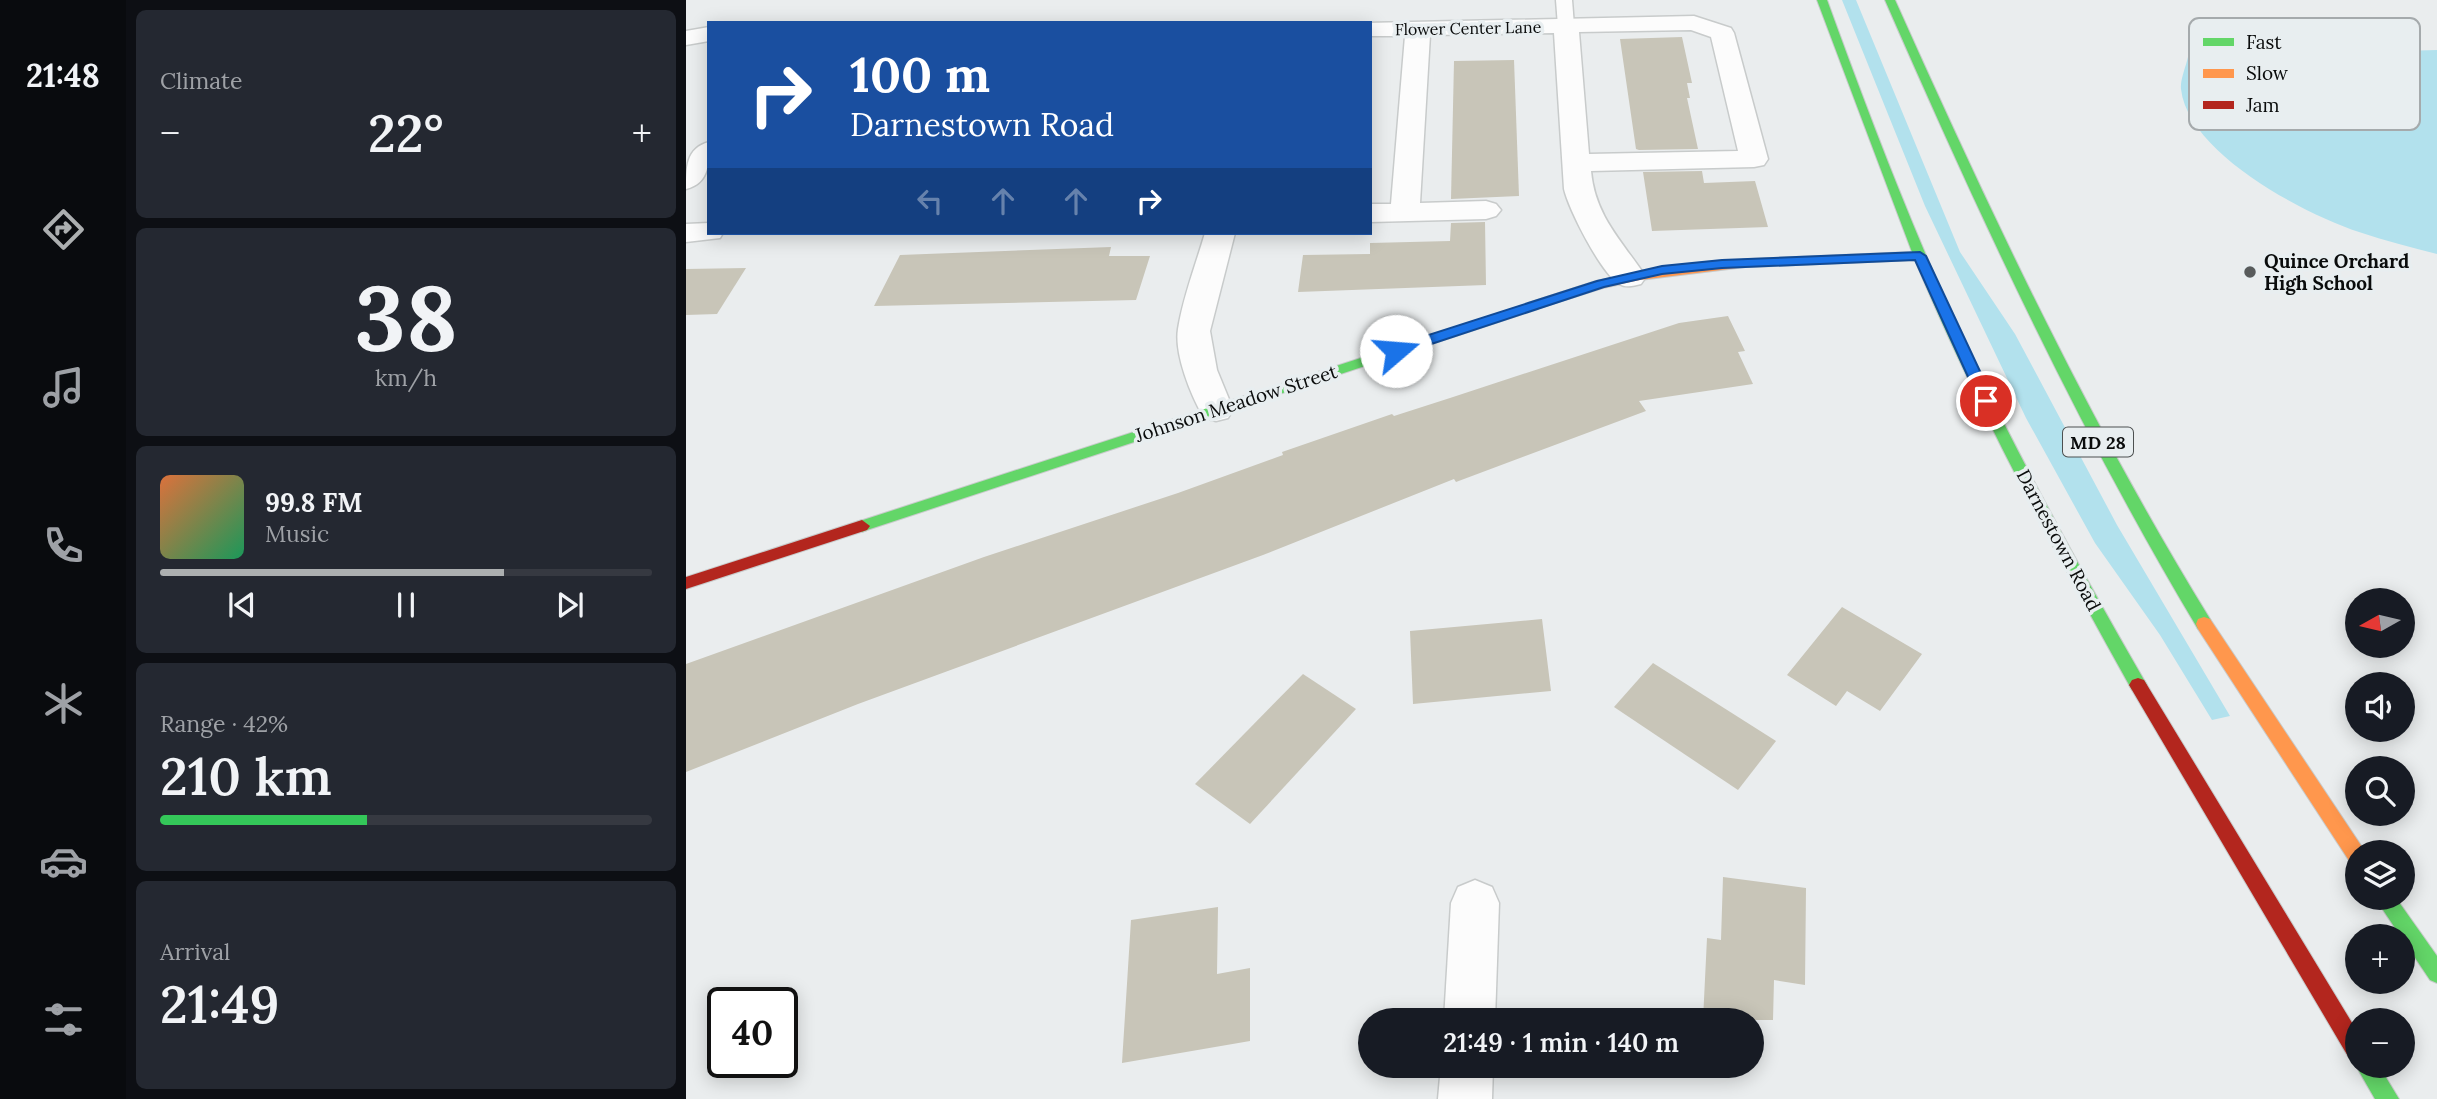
<!DOCTYPE html>
<html lang="en">
<head>
<meta charset="utf-8">
<style>
	:root { --surface:#171b24; --page:#242831; --text:#f1f3f6; --muted:#9ea1a6; --line:#363941; --accent:#acafb0 }
	body { margin:0; font-family:Lora,serif; background:var(--page); color:var(--text); height:100vh; display:flex; flex-direction:column; font-size:26px; white-space:nowrap }
	* { box-sizing:border-box; margin:0 }
	p { font-size:23px; color:var(--muted) }
	.icon { flex:none; width:38px; height:38px; fill:none; stroke:currentColor; stroke-width:2; stroke-linecap:round; stroke-linejoin:round }
	.map { position:relative; flex:1; overflow:hidden }
	.panel { display:flex; flex-direction:column; gap:10px; padding:10px; background:#0d0f14; width:560px }
	.panel>* { flex:none }
	.top-card { position:absolute; left:21px; top:21px; width:665px; height:214px; border-radius:0px; box-shadow:0 4px 18px #0003; background:#1a4fa0; color:#fff; overflow:hidden }
	.needle { width:46px; rotate:262deg }
	.fabs { position:absolute; left:1659px; top:588px; display:grid; gap:14px }
	.fabs a { display:grid; place-items:center; width:70px; height:70px; border-radius:50%; background:var(--surface); box-shadow:0 4px 18px #0003; font-size:35px }
	.speed { position:absolute; left:21px; top:987px; display:flex; gap:14px; font-size:35px; font-weight:700; text-align:center }
	.speed>* { display:grid; place-content:center; width:91px; height:91px; border-radius:50%; background:var(--surface); box-shadow:0 4px 18px #0003; line-height:1 }
	.speed .limit { border:4px solid #111; border-radius:10px; background:#fff; color:#111 }
	.pin { position:absolute; display:grid; place-items:center; width:60px; height:60px; color:#fff; margin:-30px; border:4px solid #fff; border-radius:50%; box-shadow:0 2px 7px #0007 }
	.me { position:absolute; width:77px; margin:-38px; rotate:72deg; stroke-linejoin:round; filter:drop-shadow(0 0 5px #0008) }
	.turn { display:flex; align-items:center; gap:24px; height:147px; padding:0 28px; font-size:32px }
	.turn .icon { width:91px; height:91px; stroke-width:2.5 }
	.turn b { display:block; font-size:49px; line-height:60px }
	.lanes { display:flex; align-items:center; height:66px; padding:0 28px; background:#0003; justify-content:center; gap:35px; direction:ltr }
	.lanes .off { opacity:.35 }
	.big { font-size:52px; font-weight:600; line-height:1.1 }
	.panel .widget { flex:1; display:flex; flex-direction:column; justify-content:center; gap:10px; min-width:0; padding:0 24px; border-radius:10px; background:var(--page) }
	.panel .dial { align-items:center; gap:0 }
	.dial b { font-size:91px; line-height:1 }
	.song { display:flex; align-items:center; gap:21px }
	.cover { width:84px; height:84px; border-radius:10px; background:linear-gradient(135deg,hsl(20 70% 55%),hsl(150 70% 35%)) }
	.played { height:7px; border-radius:4px; background:linear-gradient(90deg,var(--accent) 70%,var(--line) 70%) }
	.keys { display:flex; justify-content:space-around; direction:ltr }
	.heat { display:flex; justify-content:space-between; align-items:center; font-size:38px; direction:ltr }
	.charge { height:10px; border-radius:5px; background:linear-gradient(90deg,#34c759 42%,var(--line) 0) }
	.trip { position:absolute; left:672px; top:1008px; width:406px; height:70px; border-radius:35px; background:var(--surface); box-shadow:0 4px 18px #0003; font-weight:600; line-height:70px; text-align:center }
	main { display:flex; flex:1; min-height:0 }
	.tabs { display:flex; flex-direction:column; width:126px; justify-content:space-around; align-items:center; background:#090b0e; color:var(--muted) }
	.tabs .icon { width:49px; height:49px }
	.tabs .current { color:var(--accent) }
	.tabs b { font-size:32px; color:var(--text) }
	.map>svg:first-child { display:block }
	.green { fill:#b2e1ed }
	.building { fill:#c8c5b8 }
	.lines { fill:none; stroke-linecap:round; stroke-linejoin:round }
	.lane-casing { stroke:#c8cbcb; stroke-width:3 }
	.street-casing { stroke:#c8cbcb; stroke-width:3 }
	.fast-casing { stroke:#c8cbcb; stroke-width:2 }
	.slow-casing { stroke:#c8cbcb; stroke-width:2 }
	.jam-casing { stroke:#c8cbcb; stroke-width:2 }
	.lane { fill:#fcfcfc; fill-rule:evenodd }
	.street { fill:#fcfcfc; fill-rule:evenodd }
	.fast { fill:#63d668; fill-rule:evenodd }
	.slow { fill:#ff974d; fill-rule:evenodd }
	.jam { fill:#b3261e; fill-rule:evenodd }
	.route { fill:#1a73e8; stroke:#114b97; stroke-width:2 }
	.poi-dot { fill:#585b5b; stroke:#e8eef0; stroke-width:2.5 }
	.labels { text-anchor:middle; dominant-baseline:central; stroke-width:7; stroke-linejoin:round; paint-order:stroke }
	.far-street-label { font-size:16px; fill:#0a0c0c; stroke:#e8eef0 }
	.shield { fill:#e8eef0; stroke:#4d5050; stroke-width:2 }
	.shield-label { font-size:18px; font-weight:bold; fill:#0a0c0c }
	.poi-label { font-size:19px; font-weight:bold; fill:#0a0c0c; stroke:#e8eef0; text-anchor:start }
	.street-label { font-size:19px; fill:#0a0c0c; stroke:#e8eef0 }
	.key { fill:#e8eef0; stroke:#a5aaac; stroke-width:2 }
	.key-label { font-size:19px; fill:#0a0c0c }
</style>
</head>
<body>
<main>
<nav class="tabs">
<b>21:48</b>
<svg class="icon current" aria-label="directions" viewBox="0 0 24 24"><path d="M12 3l9 9-9 9-9-9zM9 14v-3h6M13 9l2 2-2 2"/></svg>
<svg class="icon" aria-label="music" viewBox="0 0 24 24"><path d="M9 18V5l10-2v13"/><circle cx="6" cy="18" r="3"/><circle cx="16" cy="16" r="3"/></svg>
<svg class="icon" aria-label="phone" viewBox="0 0 24 24"><path d="M5 4h4l2 5-3 2q2 4 5 5l2-3 5 2v4C11 20 4 13 5 4z"/></svg>
<svg class="icon" aria-label="climate" viewBox="0 0 24 24"><path d="M12 3v18M4 7l16 10M4 17L20 7"/></svg>
<svg class="icon" aria-label="car" viewBox="0 0 24 24"><path d="M5 17H2v-5l4-1 3-4h7l3 4 3 1v5h-3M9 17h6M6 11h13"/><circle cx="7" cy="17" r="2"/><circle cx="17" cy="17" r="2"/></svg>
<svg class="icon" aria-label="filters" viewBox="0 0 24 24"><path d="M4 7h16M4 17h16"/><circle cx="9" cy="7" r="2"/><circle cx="15" cy="17" r="2"/></svg>
</nav>
<section class="panel">
<div class="widget"><p>Climate</p>
<div class="heat"><a>−</a><b class="big">22°</b><a>+</a></div>
</div>
<div class="widget dial"><b>38</b><p>km/h</p></div>
<div class="widget">
<div class="song"><i class="cover"></i><div><b>99.8 FM</b><p>Music</p></div></div>
<div class="played"></div>
<div class="keys"><svg class="icon" aria-label="previous" viewBox="0 0 24 24"><path d="M18 5L8 12l10 7zM5 5v14"/></svg><svg class="icon" aria-label="pause" viewBox="0 0 24 24"><path d="M8 5v14M16 5v14"/></svg><svg class="icon" aria-label="next" viewBox="0 0 24 24"><path d="M6 5l10 7-10 7zM19 5v14"/></svg></div>
</div>
<div class="widget"><p>Range · 42%</p><b class="big">210 km</b><div class="charge"></div></div>
<div class="widget"><p>Arrival</p><b class="big">21:49</b></div>
</section>
<div class="map">
<svg width="1751" height="1099" viewBox="0 0 1751 1099">
	<rect width="100%" height="100%" fill="#eaedee"/>
	<g class="green">
		<polygon points="1156,0 1170,0 1274,252 1329,334 1431,525 1544,716 1526,720 1474,635 1409,543 1340,418 1239,206"/>
		<path d="M1751 50V254C1725 247 1699 241 1673 232 1618 214 1502 153 1495 89 1494 80 1500 66 1502 57Z"/>
	</g>
	<g class="building">
		<polygon points="996,37 1006,83 1001,83 1004,98 1001,98 1012,149 953,150 950,149 934,39"/>
		<polygon points="828,60 833,196 765,199 768,61"/>
		<polygon points="1016,171 1018,183 1069,181 1082,227 966,231 957,172"/>
		<polygon points="799,222 800,285 612,292 617,255 684,254 684,243 764,241 765,223"/>
		<polygon points="425,247 423,256 464,256 450,300 188,306 214,255"/>
		<polygon points="60,268 31,314 0,315 0,269"/>
		<polygon points="1042,316 1059,351 1052,352 1067,384 953,401 960,411 770,482 768,479 577,555 172,704 0,772 0,664 298,557 492,493 597,455 596,452 706,414 708,416 764,398 993,323"/>
		<polygon points="1156,607 1236,654 1194,711 1161,691 1150,706 1101,675"/>
		<polygon points="856,619 865,691 727,704 724,631"/>
		<polygon points="967,663 1090,741 1052,790 928,707"/>
		<polygon points="617,674 670,709 564,824 509,784"/>
		<polygon points="1037,877 1120,888 1119,985 1088,980 1087,1020 1017,1020 1021,938 1035,940"/>
		<polygon points="532,907 531,974 564,968 564,1041 436,1063 445,920"/>
	</g>
	<g class="lines">
		<g class="lane-casing">
			<polygon id="lane" points="870,0 886,0 888,26 886,30 874,30 872,26"/>
		</g>
		<g class="street-casing">
			<g id="street">
				<path d="M1008 16 1045 28 1048 33 1082 159 1078 165 1068 167 905 171C909 216 936 241 960 277L955 284C948 286 940 288 933 284 915 273 883 210 878 189L868 33 744 35 734 203 800 201 810 204 815 210 810 216 800 219 684 222V204H705L719 36H684V23H680ZM1005 30 1025 37 1052 151 903 154 893 32Z"/>
				<polygon points="23,27 23,41 0,45 0,31"/>
				<path d="M23 142C23 162 24 183 0 189 0 168 0 148 23 142Z"/>
				<polygon points="23,223 23,233 37,233 34,238 0,242 0,224"/>
				<path d="M519 233H549L524 331 531 370 547 409 542 418 530 421 518 418C505 396 488 354 492 329 497 297 510 264 519 233Z"/>
				<polygon points="789,880 806,887 813,903 809,1020 758,1020 765,903 772,887"/>
				<polygon points="755,1066 807,1066 806,1099 752,1099"/>
			</g>
		</g>
		<g class="fast-casing">
			<g id="fast">
				<path d="M1131 0H1141C1185 121 1231 242 1286 358 1338 468 1397 574 1458 680L1461 685 1458 690 1452 692 1446 690C1368 550 1291 409 1229 260L1063 267 1057 263 1063 259 1226 252Z"/>
				<path d="M1199 0H1209C1304 212 1402 421 1524 619L1526 624 1524 629 1518 631 1512 629C1391 427 1293 215 1199 0Z"/>
				<polygon points="847,302 854,306 852,309 181,530 176,532 168,526 171,522"/>
				<polygon points="1689,898 1710,898 1751,956 1751,983 1744,980"/>
				<polygon points="1671,1064 1671,1066 1693,1066 1713,1099 1689,1099 1670,1066"/>
			</g>
		</g>
		<g class="slow-casing">
			<g id="slow">
				<polygon points="1063,259 1067,260 1067,266 954,280 917,288 847,310 840,306 842,303 910,281 954,272"/>
				<polygon points="1518,617 1524,619 1678,850 1679,852 1671,852 1671,865 1664,862 1512,629 1510,624 1512,619"/>
			</g>
		</g>
		<g class="jam-casing">
			<g id="jam">
				<polygon points="176,520 184,526 181,530 0,589 0,577"/>
				<polygon points="1452,678 1458,680 1671,1031 1671,1061 1663,1058 1446,690 1443,685 1446,680"/>
			</g>
		</g>
		<use href="#lane" class="lane"/>
		<use href="#street" class="street"/>
		<use href="#fast" class="fast"/>
		<use href="#slow" class="slow"/>
		<use href="#jam" class="jam"/>
	</g>
	<polygon class="route" points="1234,252 1240,256 1308,401 1305,404 1300,406 1293,401 1229,260 1036,268 976,274 918,287 715,354 710,355 703,351 705,347 911,281 976,266 1036,260"/>
	<circle class="poi-dot" cx="1564" cy="272" r="7"/>
	<g class="labels">
		<g class="far-street-label">
			<text transform="translate(782 28) rotate(-1)">Flower Center Lane</text>
		</g>
		<rect class="shield" x="1377" y="427.5" width="70" height="29" rx="5"/>
		<g class="shield-label">
			<text x="1412" y="442">MD 28</text>
		</g>
		<g class="poi-label">
			<text x="1578" y="261">Quince Orchard<tspan x="1578" dy="22">High School</tspan></text>
		</g>
		<g class="street-label">
			<text transform="translate(550 403) rotate(-18)">Johnson Meadow Street</text>
			<text transform="translate(1373 540) rotate(62)">Darnestown Road</text>
		</g>
	</g>
	<rect x="1503" y="18" width="231" height="112" rx="10" class="key"/>
	<rect x="1517" y="38" width="31" height="8" fill="#63d668"/>
	<rect x="1517" y="69" width="31" height="9" fill="#ff974d"/>
	<rect x="1517" y="101" width="31" height="8" fill="#b3261e"/>
	<g class="key-label">
		<text x="1560" y="49">Fast</text>
		<text x="1560" y="80">Slow</text>
		<text x="1560" y="112">Jam</text>
	</g>
</svg>
<div class="fabs">
<a><svg class="needle" viewBox="-14 -14 28 28"><path d="M0-13l5 13h-10z" fill="#e53935"/><path d="M0 13l5-13h-10z" fill="#9ea1a6"/></svg></a>
<a><svg class="icon" aria-label="sound" viewBox="0 0 24 24"><path d="M4 9h4l5-4v14l-5-4H4zM17 9q2 3 0 6"/></svg></a>
<a><svg class="icon" aria-label="search" viewBox="0 0 24 24"><circle cx="10" cy="10" r="6"/><path d="M15 15l6 6"/></svg></a>
<a><svg class="icon" aria-label="layers" viewBox="0 0 24 24"><path d="M12 4l9 5-9 5-9-5zM3 14l9 5 9-5"/></svg></a>
<a>+</a>
<a>−</a>
</div>
<div class="speed"><div class="limit">40</div></div>
<div class="pin" style="left:1300px;top:401px;background:#d93025"><svg class="icon" aria-label="arrive" viewBox="0 0 24 24"><path d="M6 21V4h12l-3 4 3 4H6"/></svg></div>
<svg class="me" style="left:710px;top:351px" viewBox="-20 -20 40 40"><circle r="19" fill="#fff"/><path d="M0-13L10 11 0 6-10 11z" fill="#1a73e8"/></svg>
<div class="trip">21:49 · 1 min · 140 m</div>
<div class="top-card">
<div class="turn"><svg class="icon" aria-label="right" viewBox="0 0 24 24"><path d="M7 20v-9h11M14 6l5 5-5 5"/></svg><div><b>100 m</b>Darnestown Road</div></div>
<div class="lanes"><svg class="icon off" aria-label="left" viewBox="0 0 24 24"><path d="M17 20v-9H6M10 6l-5 5 5 5"/></svg><svg class="icon off" aria-label="ahead" viewBox="0 0 24 24"><path d="M12 20V5M6 11l6-6 6 6"/></svg><svg class="icon off" aria-label="ahead" viewBox="0 0 24 24"><path d="M12 20V5M6 11l6-6 6 6"/></svg><svg class="icon" aria-label="right" viewBox="0 0 24 24"><path d="M7 20v-9h11M14 6l5 5-5 5"/></svg></div>
</div>
</div>
</main>
</body>
</html>
